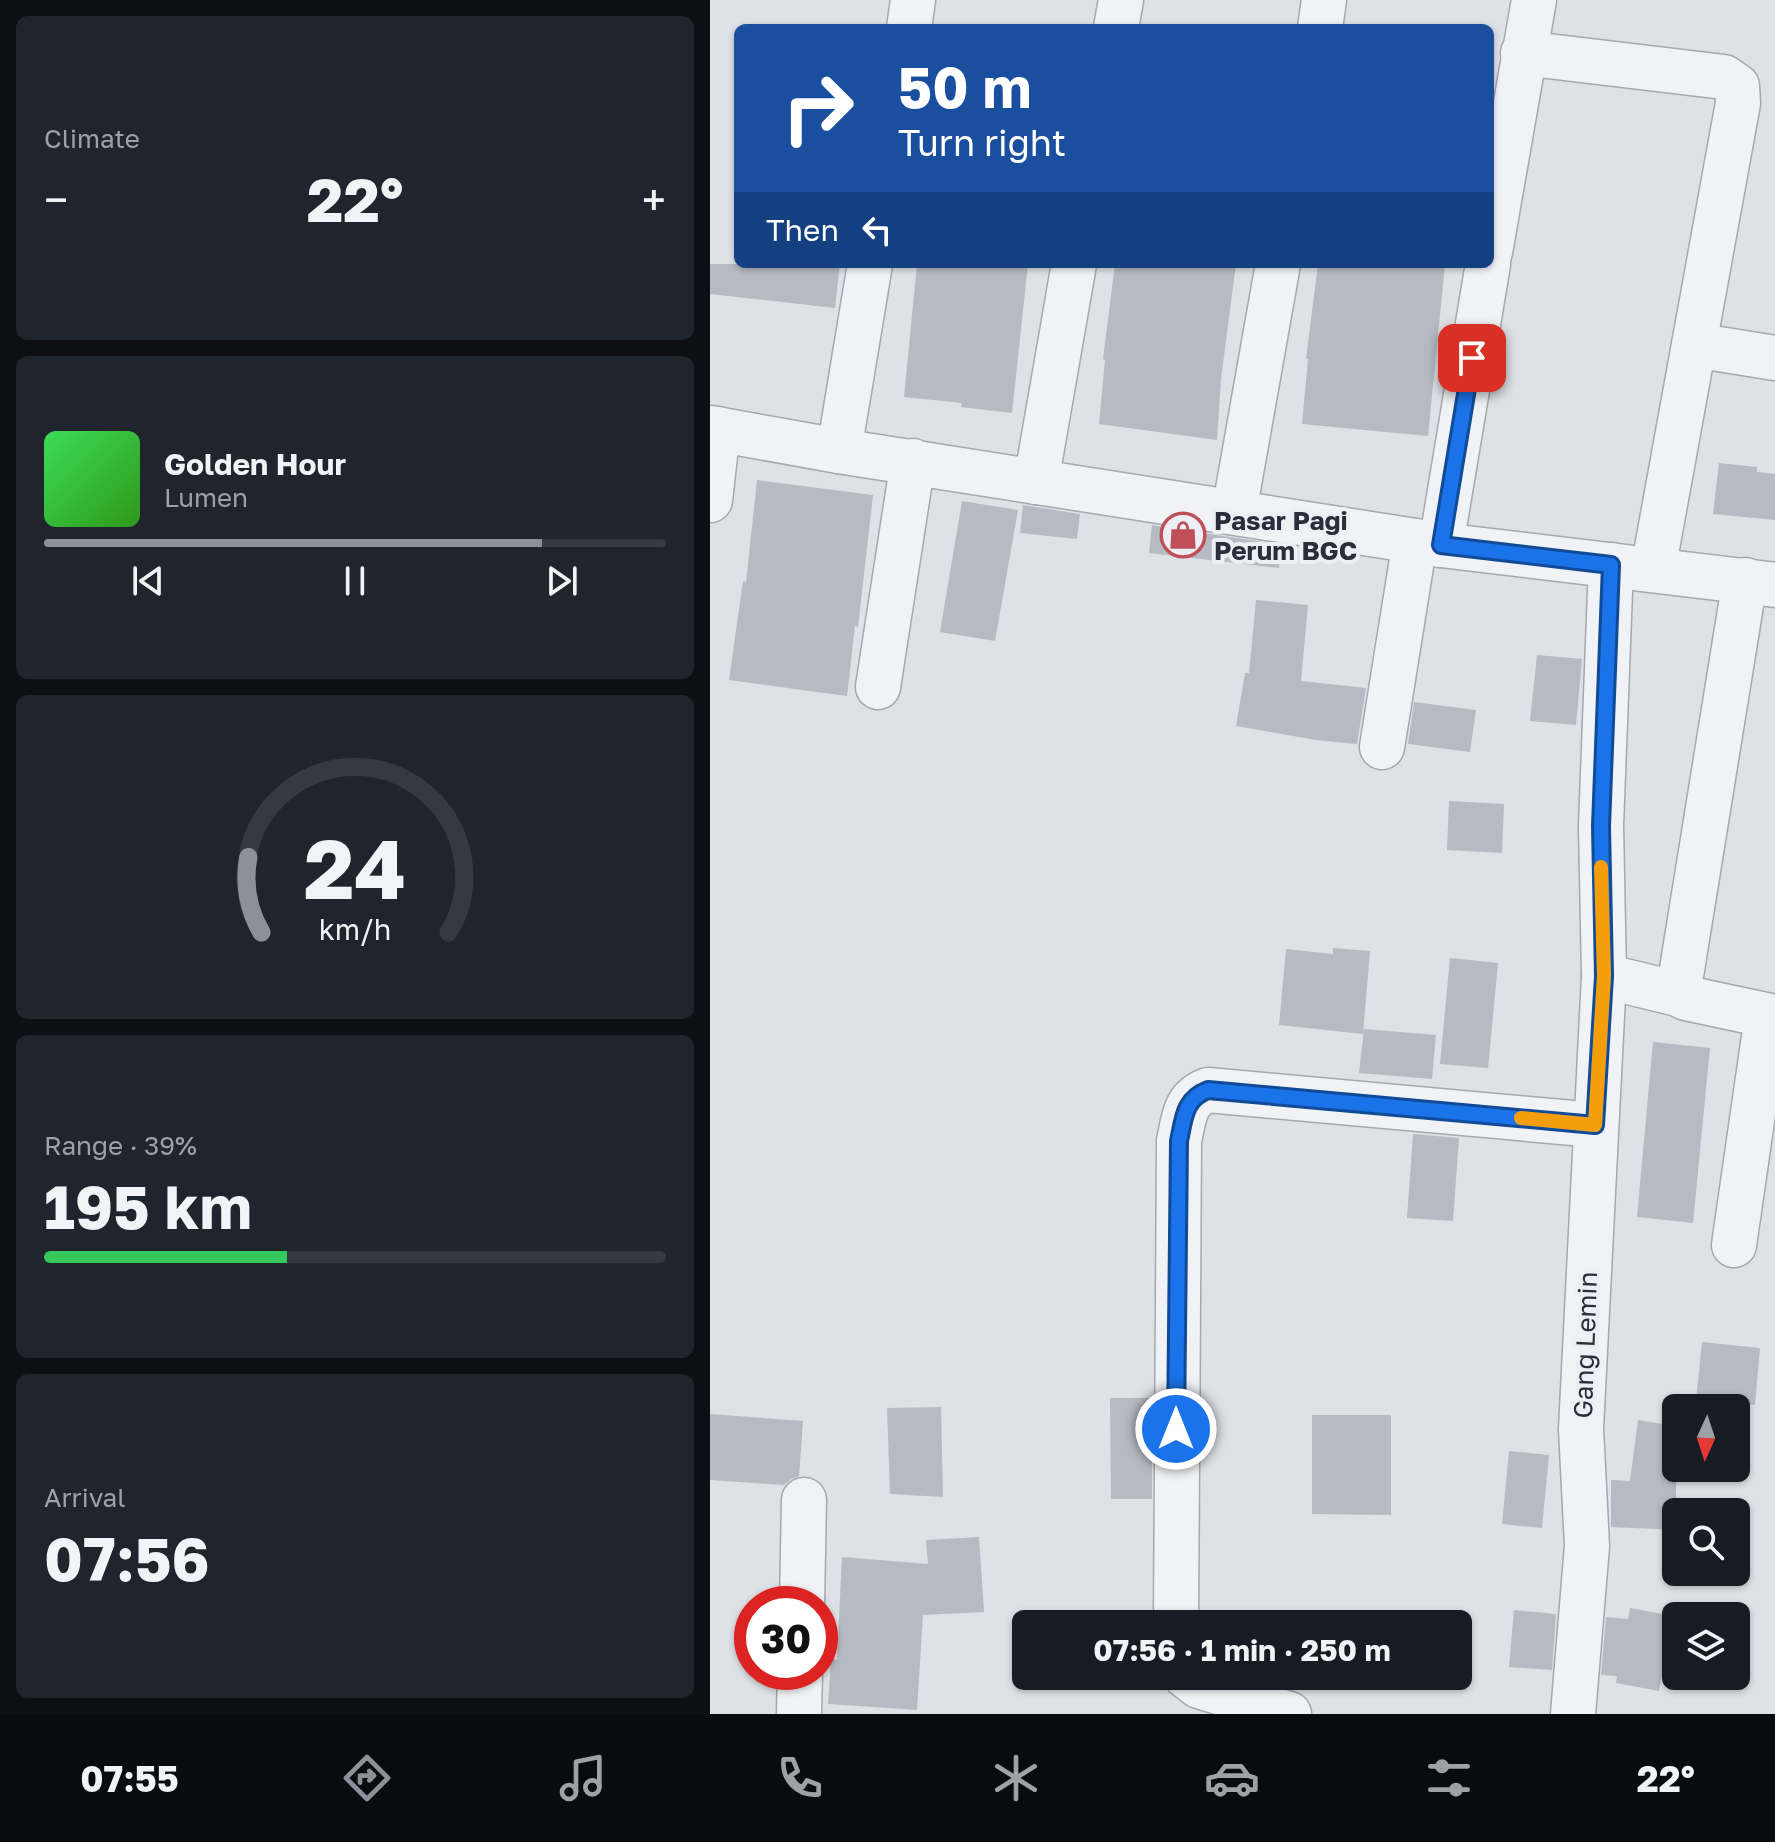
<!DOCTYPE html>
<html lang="en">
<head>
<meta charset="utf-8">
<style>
	:root { --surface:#171b24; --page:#20242c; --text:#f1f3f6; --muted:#9ea1a6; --line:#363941; --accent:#8c9099 }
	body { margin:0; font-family:"Golos Text",sans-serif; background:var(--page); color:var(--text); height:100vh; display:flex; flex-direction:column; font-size:30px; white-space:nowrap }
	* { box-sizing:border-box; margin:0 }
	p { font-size:26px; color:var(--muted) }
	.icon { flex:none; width:44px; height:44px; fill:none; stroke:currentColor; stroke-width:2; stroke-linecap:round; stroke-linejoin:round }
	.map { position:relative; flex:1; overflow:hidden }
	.panel { display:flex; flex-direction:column; gap:16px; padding:16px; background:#0d0f14; width:710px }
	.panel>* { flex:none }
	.top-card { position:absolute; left:24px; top:24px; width:760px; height:244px; border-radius:12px; box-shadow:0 2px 6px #0004; background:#1a4fa0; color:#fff; overflow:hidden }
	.needle { width:52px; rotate:183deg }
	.controls { position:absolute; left:952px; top:1394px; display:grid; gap:16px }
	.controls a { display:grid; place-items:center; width:88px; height:88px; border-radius:12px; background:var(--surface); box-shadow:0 2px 6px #0004; font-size:40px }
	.speed { position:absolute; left:24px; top:1586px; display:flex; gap:16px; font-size:40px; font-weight:700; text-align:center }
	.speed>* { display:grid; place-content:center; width:104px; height:104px; border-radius:50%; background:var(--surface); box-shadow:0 2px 6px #0004; line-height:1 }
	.speed .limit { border:12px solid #d22; background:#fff; color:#111 }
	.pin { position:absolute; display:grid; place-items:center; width:68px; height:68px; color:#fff; margin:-34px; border-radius:16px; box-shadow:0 4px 12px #0006 }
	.me { position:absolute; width:88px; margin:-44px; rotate:0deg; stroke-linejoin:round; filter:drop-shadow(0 0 6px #0008) }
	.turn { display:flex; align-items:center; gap:28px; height:168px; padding:0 32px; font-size:36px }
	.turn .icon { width:104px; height:104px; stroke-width:2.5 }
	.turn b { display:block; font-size:56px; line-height:68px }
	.then { display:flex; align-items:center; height:76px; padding:0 32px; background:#0003; gap:16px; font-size:30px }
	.big { font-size:60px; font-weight:700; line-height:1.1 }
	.panel .tile { flex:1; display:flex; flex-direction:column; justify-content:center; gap:12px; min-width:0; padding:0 28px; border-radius:12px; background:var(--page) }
	.panel .dial { align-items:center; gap:0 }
	.dial svg { height:208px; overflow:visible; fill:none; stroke:var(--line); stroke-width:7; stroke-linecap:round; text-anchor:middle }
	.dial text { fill:var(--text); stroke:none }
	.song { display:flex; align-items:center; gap:24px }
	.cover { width:96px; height:96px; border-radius:12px; background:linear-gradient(135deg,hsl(130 70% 55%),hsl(110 70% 35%)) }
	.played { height:8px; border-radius:4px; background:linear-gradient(90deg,var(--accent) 80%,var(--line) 80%) }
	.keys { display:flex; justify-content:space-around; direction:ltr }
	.heat { display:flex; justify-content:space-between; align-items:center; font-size:44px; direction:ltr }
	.charge { height:12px; border-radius:6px; background:linear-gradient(90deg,#34c759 39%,var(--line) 0) }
	.trip { position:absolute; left:302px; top:1610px; width:460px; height:80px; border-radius:12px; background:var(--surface); box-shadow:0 2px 6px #0004; font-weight:700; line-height:80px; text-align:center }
	.tabs { display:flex; height:128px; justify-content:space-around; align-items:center; background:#090b0e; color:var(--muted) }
	.tabs .icon { width:56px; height:56px }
	.tabs .selected { color:var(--accent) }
	.tabs b { font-size:36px; color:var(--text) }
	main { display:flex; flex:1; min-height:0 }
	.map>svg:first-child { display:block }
	.building { fill:#b6bac2 }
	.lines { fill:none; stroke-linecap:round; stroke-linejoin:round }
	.minor-casing { stroke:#a4a8af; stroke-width:47 }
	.minor { stroke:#f0f2f5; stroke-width:44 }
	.route-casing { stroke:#114b97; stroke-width:20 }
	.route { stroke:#1a73e8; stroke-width:14 }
	.slow { stroke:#f59e0b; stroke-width:14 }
	.labels { text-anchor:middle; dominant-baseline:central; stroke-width:8; stroke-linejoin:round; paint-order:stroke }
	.poi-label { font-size:26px; font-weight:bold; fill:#292e3b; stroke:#edeff4; text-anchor:start }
	.street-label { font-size:26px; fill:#292e3b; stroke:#edeff4 }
</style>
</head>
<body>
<main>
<section class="panel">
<div class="tile"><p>Climate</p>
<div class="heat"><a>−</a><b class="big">22°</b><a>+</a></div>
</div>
<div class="tile">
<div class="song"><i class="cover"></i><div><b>Golden Hour</b><p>Lumen</p></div></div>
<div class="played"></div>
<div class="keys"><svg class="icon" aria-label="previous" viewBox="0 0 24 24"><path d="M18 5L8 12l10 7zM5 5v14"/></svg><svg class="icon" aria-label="pause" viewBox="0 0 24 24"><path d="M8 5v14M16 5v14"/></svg><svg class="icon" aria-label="next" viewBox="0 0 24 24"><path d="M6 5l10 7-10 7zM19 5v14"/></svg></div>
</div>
<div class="tile dial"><svg viewBox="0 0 100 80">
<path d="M14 69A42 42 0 1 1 86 69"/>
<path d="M14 69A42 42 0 0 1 9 40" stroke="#8c9099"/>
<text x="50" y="56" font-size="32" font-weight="700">24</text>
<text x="50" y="72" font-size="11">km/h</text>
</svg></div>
<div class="tile"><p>Range · 39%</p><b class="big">195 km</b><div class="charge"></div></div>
<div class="tile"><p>Arrival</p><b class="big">07:56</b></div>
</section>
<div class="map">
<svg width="1065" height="1714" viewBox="0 0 1065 1714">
	<rect width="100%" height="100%" fill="#dee1e6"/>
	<g class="building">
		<polygon points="0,264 130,264 125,308 0,294"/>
		<polygon points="207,264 318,264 302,413 251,407 252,403 194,397"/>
		<polygon points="405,264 526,264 511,379 507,440 389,424 395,360 393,359"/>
		<polygon points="608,264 735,264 718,436 592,424 598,359 596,359"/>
		<polygon points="1009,463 1047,467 1047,472 1065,474 1065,520 1003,514"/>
		<polygon points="47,480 163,495 148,627 145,626 137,696 19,680 33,581 36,582"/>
		<polygon points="252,501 308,510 285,641 230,632"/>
		<polygon points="313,505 370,514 367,539 310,533"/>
		<polygon points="442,525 571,545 569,568 439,553"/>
		<polygon points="546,600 598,605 591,681 656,688 647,744 606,740 526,726 535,673 539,673"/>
		<polygon points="827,655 872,659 866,725 820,721"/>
		<polygon points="704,702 766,710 760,752 698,744"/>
		<polygon points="739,801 794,804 792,853 737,850"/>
		<polygon points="623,948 660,951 653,1034 569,1025 576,949 623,954"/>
		<polygon points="740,958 788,963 778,1068 730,1064"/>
		<polygon points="654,1029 726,1035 722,1079 649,1073"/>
		<polygon points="943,1042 1000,1048 983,1223 927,1217"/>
		<polygon points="703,1134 749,1138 743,1221 697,1218"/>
		<polygon points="992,1342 1050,1348 1045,1405 986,1400"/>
		<polygon points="400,1398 442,1398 442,1499 401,1499"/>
		<polygon points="231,1407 233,1497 180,1494 177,1408"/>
		<polygon points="0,1414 93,1421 89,1476 81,1479 74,1485 0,1480"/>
		<polygon points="602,1415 681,1415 681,1515 602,1514"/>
		<polygon points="928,1420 966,1426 966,1530 901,1527 901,1480 920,1481"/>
		<polygon points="799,1451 839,1455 832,1528 792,1524"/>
		<polygon points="269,1537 274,1612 213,1615 207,1710 118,1704 121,1658 127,1660 132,1557 218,1564 216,1540"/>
		<polygon points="920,1608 963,1616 949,1691 906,1683 907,1676 891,1675 896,1617 918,1619"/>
		<polygon points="804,1610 846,1614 842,1670 799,1667"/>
	</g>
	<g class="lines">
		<g class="minor-casing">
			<g id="minor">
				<polyline points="199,28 203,0"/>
				<polyline points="406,28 411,0"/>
				<polyline points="610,28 614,0"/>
				<polyline points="813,53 1014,77 1027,86 1028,103 943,570"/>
				<polyline points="780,252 824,0"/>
				<polyline points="984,345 1065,358"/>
				<polyline points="0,428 129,451 731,545 1065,585"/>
				<polyline points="129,451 160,264"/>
				<polyline points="326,482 364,264"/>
				<polyline points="0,500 8,429"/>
				<polyline points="524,512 568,264"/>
				<polyline points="731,545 778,264"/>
				<polyline points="901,565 891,826 894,976 968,994"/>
				<polyline points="1035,580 968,994 976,998 1065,1017"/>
				<polyline points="168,687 203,461"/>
				<polyline points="672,747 705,541"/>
				<polyline points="1024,1245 1057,1016"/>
				<polyline points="92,1604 94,1500"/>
				<path d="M466 1624 469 1141C474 1118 474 1099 498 1090L885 1125"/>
				<polyline points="476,1676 489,1686 579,1714"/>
				<polyline points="89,1714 90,1672"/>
				<polyline points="863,1714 877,1546 871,1429 894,976"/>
			</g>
		</g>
		<use href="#minor" class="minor"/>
	</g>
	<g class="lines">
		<g class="route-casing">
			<path id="route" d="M466 1429 469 1141C474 1118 474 1099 498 1090L885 1125 894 976 891 826 901 565 731 545 762 358"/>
		</g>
		<use href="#route" class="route"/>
		<polyline class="slow" points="811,1118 885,1125 894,976 891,867"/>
	</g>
	<defs>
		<g id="shop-ring" transform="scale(2.3)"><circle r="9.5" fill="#edeff4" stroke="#bf4f58" stroke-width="1.5"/><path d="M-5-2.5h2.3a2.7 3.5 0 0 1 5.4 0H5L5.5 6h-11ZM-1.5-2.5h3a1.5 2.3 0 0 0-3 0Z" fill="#bf4f58"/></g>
	</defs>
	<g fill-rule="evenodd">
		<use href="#shop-ring" x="473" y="535"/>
	</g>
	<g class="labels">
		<g class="poi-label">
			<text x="504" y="520">Pasar Pagi<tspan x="504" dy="30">Perum BGC</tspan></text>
		</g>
		<g class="street-label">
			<text transform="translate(875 1345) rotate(-88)">Gang Lemin</text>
		</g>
	</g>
</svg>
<div class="controls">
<a><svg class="needle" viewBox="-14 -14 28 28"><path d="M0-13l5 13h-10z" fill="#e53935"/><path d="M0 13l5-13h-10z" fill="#9ea1a6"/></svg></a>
<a><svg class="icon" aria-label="search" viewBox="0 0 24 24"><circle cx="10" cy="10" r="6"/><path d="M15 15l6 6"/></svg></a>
<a><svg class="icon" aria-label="layers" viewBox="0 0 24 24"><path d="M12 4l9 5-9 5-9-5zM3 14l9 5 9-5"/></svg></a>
</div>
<div class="speed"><div class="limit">30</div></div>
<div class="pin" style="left:762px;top:358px;background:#d93025"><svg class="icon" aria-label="arrive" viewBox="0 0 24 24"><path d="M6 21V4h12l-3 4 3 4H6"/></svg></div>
<svg class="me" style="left:466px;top:1429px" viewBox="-20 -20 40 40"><circle r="17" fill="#1a73e8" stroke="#fff" stroke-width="3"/><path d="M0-11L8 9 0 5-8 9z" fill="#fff"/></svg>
<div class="trip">07:56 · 1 min · 250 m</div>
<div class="top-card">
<div class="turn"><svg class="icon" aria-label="right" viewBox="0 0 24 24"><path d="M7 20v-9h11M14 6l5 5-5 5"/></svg><div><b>50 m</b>Turn right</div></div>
<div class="then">Then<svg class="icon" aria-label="left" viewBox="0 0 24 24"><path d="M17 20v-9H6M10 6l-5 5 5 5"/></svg></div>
</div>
</div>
</main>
<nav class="tabs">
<b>07:55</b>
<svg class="icon selected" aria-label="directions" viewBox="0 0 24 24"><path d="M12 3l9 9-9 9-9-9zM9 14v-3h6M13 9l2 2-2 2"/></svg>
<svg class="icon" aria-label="music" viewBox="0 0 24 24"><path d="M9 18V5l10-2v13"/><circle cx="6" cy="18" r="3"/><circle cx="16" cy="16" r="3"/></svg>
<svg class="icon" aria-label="phone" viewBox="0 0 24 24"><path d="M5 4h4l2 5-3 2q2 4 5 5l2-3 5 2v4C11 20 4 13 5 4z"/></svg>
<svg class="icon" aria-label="climate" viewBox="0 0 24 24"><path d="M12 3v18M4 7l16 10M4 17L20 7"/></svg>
<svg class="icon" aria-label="car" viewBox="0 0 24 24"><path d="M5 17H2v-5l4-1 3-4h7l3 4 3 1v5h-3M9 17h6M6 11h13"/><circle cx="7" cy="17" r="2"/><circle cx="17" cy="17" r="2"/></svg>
<svg class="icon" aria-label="filters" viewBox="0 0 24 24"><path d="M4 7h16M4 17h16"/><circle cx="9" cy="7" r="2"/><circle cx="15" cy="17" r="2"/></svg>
<b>22°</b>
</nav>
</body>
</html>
